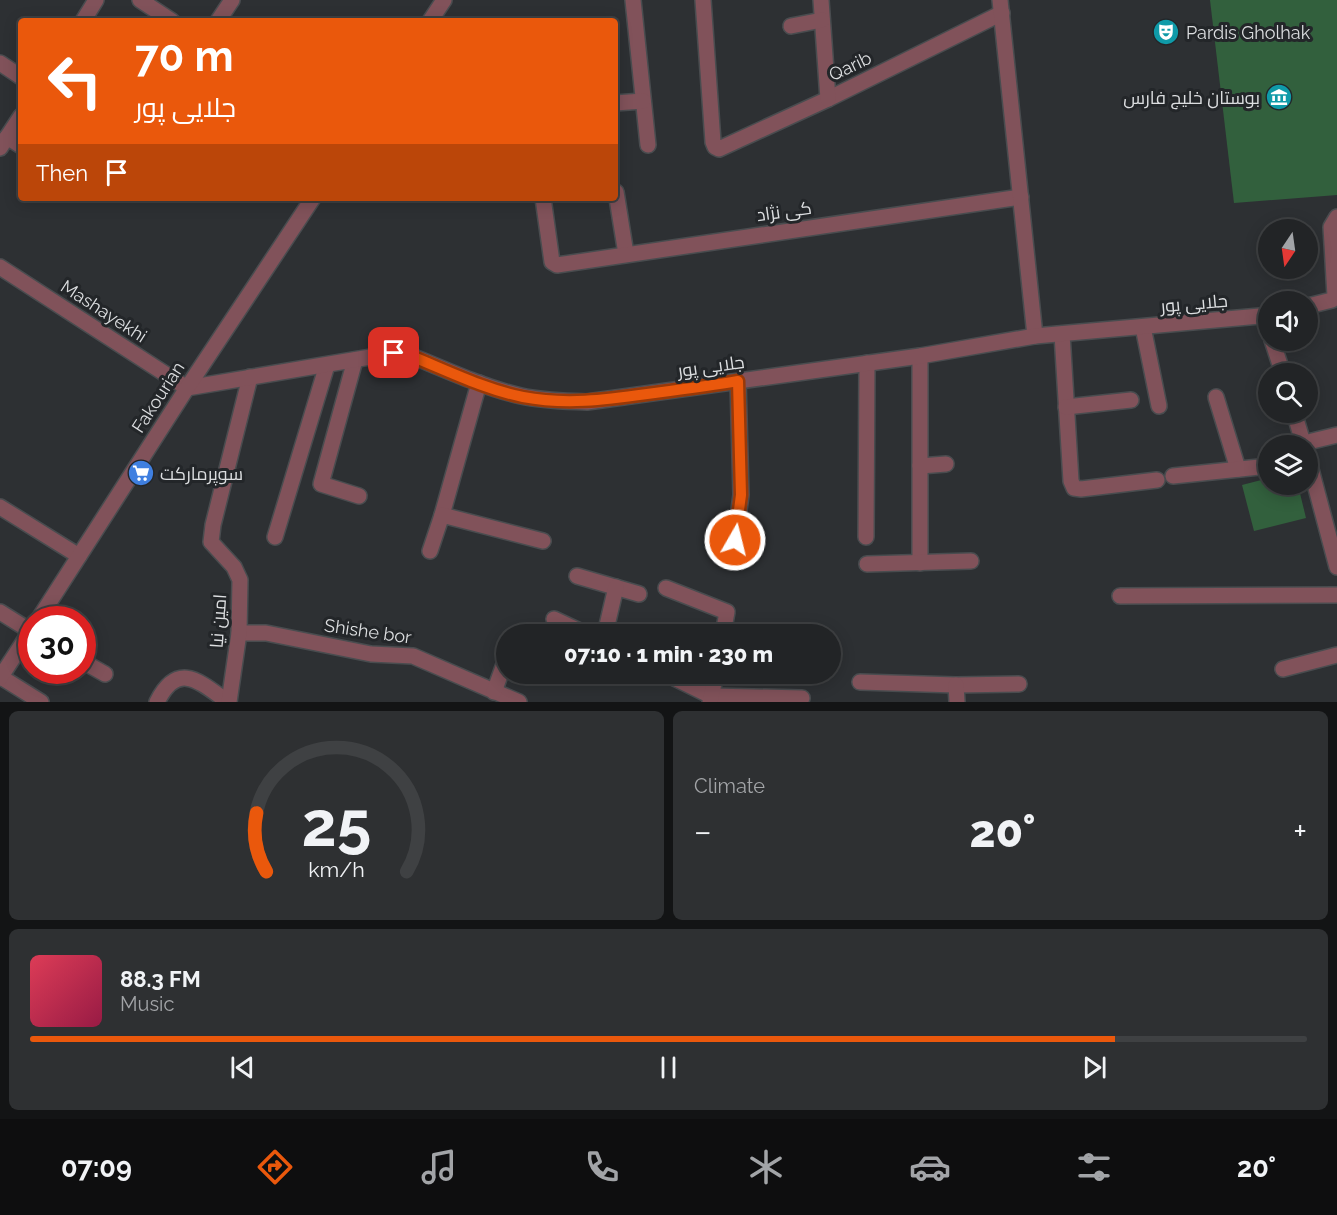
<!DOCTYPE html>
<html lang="en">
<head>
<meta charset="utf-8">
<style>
	:root { --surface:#222426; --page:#2e3032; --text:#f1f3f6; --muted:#a2a4a7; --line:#3f4143; --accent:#ea580c }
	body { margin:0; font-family:Raleway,Cairo,sans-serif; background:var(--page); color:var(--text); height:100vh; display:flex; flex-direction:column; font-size:22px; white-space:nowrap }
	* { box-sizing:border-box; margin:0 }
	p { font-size:20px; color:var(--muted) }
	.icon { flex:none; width:33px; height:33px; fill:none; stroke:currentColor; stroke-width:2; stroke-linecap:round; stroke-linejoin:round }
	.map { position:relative; height:702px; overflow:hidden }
	.sheet { display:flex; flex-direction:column; gap:9px; padding:9px; background:#131415; flex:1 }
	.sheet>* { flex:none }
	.guide { position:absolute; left:18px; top:18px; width:600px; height:183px; border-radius:6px; box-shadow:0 3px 15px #0003,0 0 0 2px var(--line); background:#ea580c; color:#fff; overflow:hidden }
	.needle { width:39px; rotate:193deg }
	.controls { position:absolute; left:1258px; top:219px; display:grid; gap:12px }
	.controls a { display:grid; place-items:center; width:60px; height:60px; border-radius:50%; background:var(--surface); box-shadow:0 3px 15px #0003,0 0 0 2px var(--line); font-size:30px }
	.speed { position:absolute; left:18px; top:606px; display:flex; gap:12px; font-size:30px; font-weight:700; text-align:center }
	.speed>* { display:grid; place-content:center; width:78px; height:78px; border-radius:50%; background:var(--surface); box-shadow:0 3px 15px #0003,0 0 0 2px var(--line); line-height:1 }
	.speed .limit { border:9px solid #d22; background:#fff; color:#111 }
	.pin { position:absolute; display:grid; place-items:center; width:51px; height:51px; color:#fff; margin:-26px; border-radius:12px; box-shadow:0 3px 9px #0006 }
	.me { position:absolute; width:66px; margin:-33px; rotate:8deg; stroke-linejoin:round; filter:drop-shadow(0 0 4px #0008) }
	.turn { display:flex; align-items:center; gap:21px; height:126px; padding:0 18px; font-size:27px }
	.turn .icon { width:78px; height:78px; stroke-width:2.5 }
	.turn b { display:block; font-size:42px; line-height:51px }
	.then { display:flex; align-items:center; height:57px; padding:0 18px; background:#0003; gap:12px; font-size:22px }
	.big { font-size:45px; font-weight:800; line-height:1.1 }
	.sheet .tile { flex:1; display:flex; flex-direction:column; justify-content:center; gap:9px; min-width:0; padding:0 21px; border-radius:9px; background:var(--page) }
	.sheet .dial { align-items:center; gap:0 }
	.dial svg { height:156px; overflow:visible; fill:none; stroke:var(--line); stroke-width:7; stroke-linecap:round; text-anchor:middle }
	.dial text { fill:var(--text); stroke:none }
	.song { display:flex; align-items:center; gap:18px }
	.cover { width:72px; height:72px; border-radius:9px; background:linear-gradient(135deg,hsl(350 70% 55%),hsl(340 70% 35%)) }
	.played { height:6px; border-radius:3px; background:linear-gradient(90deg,var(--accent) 85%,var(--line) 85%) }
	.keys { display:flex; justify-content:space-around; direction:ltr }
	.heat { display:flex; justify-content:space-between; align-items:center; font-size:33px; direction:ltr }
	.sheet .tiles { flex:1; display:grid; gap:9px; grid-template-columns:1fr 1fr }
	.tile:last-child { grid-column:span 2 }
	.trip { position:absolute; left:496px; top:624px; width:345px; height:60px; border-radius:30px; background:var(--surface); box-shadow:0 3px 15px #0003,0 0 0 2px var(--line); font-weight:800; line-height:60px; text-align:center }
	.tabs { display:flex; height:96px; justify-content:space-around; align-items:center; background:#0e0e0f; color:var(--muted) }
	.tabs .icon { width:42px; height:42px }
	.tabs .active { color:var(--accent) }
	.tabs b { font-size:27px; color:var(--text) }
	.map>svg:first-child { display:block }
	.green { fill:#32603d }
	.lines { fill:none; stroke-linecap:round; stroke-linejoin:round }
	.minor-casing { stroke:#494c4f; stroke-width:18 }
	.tertiary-casing { stroke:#494c4f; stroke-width:18 }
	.minor { stroke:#81525a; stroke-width:15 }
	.tertiary { stroke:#81525a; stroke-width:15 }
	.route-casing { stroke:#983908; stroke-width:15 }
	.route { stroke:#ea580c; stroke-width:10 }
	.labels { text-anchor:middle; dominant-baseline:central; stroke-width:6; stroke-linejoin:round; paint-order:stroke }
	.poi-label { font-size:18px; fill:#dcdee0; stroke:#232629; text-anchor:start }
	.street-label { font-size:18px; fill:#dcdee0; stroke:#232629 }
</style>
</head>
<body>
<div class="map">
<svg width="1337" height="702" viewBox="0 0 1337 702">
	<rect width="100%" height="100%" fill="#2d3033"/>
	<g class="green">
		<polygon points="1210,0 1337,0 1337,195 1234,203"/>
		<polygon points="1269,478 1269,484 1298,485 1306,518 1254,531 1242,485"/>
	</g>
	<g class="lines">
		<g class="minor-casing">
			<g id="minor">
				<polyline points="140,0 172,21"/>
				<polyline points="633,0 648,145"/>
				<polyline points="703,0 713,142 715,147 719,149 828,99 1002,13"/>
				<polyline points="821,0 828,99"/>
				<polyline points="218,21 232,0"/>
				<polyline points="791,26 822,20"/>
				<polyline points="0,63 21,77"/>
				<polyline points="615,103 643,101"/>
				<polyline points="7,137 21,146"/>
				<polyline points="616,192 626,254"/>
				<polyline points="543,198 552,262 557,265 1021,197"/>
				<polyline points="0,267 187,388"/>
				<polyline points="1308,306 1332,300 1335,296 1331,227 1337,217"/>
				<polyline points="1143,327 1159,406"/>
				<polyline points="1062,334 1071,481 1074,488 1081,489 1157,480"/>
				<polyline points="355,360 321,484 359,496"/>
				<polyline points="1216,397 1238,469"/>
				<polyline points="1066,407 1131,400"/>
				<polyline points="1304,443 1337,435"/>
				<polyline points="920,466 946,464"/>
				<polyline points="1173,476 1269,466"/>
				<polyline points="0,507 79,556"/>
				<polyline points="442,515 479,383"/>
				<polyline points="275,537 327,365"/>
				<polyline points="866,537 867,363"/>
				<polyline points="430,551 442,515 543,541"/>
				<polyline points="732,562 741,495 738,381"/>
				<polyline points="920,563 920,356"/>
				<polyline points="867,564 971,561"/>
				<polyline points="577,576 639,594"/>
				<polyline points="666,588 727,612 723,634"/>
				<polyline points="1120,596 1337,595"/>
				<polyline points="0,612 32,632"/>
				<polyline points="554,619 586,634"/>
				<polyline points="239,633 266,633 371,654 413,656 519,702"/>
				<polyline points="605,634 616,587"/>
				<polyline points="82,661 105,674"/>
				<polyline points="1283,669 1337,655"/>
				<polyline points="666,674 711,696 802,698"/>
				<polyline points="1,677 41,702"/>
				<polyline points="860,682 956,685 1019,684"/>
				<polyline points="956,685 957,702"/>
				<polyline points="494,692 507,656"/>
				<path d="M157 702C178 660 200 682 228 702"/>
				<polyline points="229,702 239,633 240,580 234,567 211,542 213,525 250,377"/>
				<polyline points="710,702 716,674"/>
			</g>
		</g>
		<g class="tertiary-casing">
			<g id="tertiary">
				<polyline points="1000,0 1035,336"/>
				<polyline points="83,21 96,0"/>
				<polyline points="430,21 444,0"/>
				<polyline points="0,148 21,116"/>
				<polyline points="1272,340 1283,374"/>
				<path d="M187 388 394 353 407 354C444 369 482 387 521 396 543 401 565 401 587 402L920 356 1035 336 1260 316 1265 318 1269 329"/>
				<polyline points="1294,412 1304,446"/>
				<polyline points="1308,458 1337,567"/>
				<polyline points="38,620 187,388 313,198"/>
				<polyline points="0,678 32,629"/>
			</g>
		</g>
		<use href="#minor" class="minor"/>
		<use href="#tertiary" class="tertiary"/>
	</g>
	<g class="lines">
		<g class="route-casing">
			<path id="route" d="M394 353 406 354C444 369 483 389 523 397 565 405 605 400 647 394 677 390 708 386 738 381L741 495 735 540"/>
		</g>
		<use href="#route" class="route"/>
	</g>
	<defs>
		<g id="theatre-disc" transform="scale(1.35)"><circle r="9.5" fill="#0f9aa8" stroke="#232629"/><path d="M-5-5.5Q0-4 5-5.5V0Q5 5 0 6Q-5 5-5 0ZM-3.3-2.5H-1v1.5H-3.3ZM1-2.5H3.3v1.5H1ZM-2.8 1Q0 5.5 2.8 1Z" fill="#fff"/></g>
		<g id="museum-disc" transform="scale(1.35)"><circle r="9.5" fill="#0f9aa8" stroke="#232629"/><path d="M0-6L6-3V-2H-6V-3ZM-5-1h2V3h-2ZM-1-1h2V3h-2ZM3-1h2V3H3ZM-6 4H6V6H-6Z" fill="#fff"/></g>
		<g id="supermarket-disc" transform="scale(1.35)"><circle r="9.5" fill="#3f7fe0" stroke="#232629"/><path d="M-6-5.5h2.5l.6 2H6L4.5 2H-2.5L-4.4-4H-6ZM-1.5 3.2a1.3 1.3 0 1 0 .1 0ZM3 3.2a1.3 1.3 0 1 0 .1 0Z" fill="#fff"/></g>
	</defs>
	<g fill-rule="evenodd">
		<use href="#theatre-disc" x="1166" y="32"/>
		<use href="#museum-disc" x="1279" y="97"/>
		<use href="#supermarket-disc" x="141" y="473"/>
	</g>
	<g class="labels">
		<g class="poi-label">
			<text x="1186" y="32">Pardis Gholhak</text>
			<text x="1260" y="97" text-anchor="end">بوستان خلیج فارس</text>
			<text x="160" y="473">سوپرمارکت</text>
		</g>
		<g class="street-label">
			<text transform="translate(850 66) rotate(-26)">Qarib</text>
			<text transform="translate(784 211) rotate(-8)">کی نژاد</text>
			<text transform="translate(1194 303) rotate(-5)">جلایی پور</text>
			<text transform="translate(104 311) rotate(33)">Mashayekhi</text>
			<text transform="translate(711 366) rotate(-8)">جلایی پور</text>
			<text transform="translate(158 397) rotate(-57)">Fakourian</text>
			<text transform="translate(218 621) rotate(-86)">امین نیا</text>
			<text transform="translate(368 631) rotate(8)">Shishe bor</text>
		</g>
	</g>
</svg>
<div class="controls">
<a><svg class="needle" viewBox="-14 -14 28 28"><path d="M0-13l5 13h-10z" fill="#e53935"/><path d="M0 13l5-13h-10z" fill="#a2a4a7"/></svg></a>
<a><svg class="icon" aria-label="sound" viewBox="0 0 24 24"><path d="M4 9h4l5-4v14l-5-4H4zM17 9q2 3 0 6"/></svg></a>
<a><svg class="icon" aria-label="search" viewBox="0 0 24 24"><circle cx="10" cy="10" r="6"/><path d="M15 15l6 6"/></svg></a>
<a><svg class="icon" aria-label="layers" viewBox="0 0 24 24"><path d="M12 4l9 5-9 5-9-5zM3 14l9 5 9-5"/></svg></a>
</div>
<div class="speed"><div class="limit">30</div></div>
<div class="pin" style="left:394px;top:353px;background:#d93025"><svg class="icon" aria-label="arrive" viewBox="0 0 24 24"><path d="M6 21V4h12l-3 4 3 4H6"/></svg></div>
<svg class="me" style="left:735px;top:540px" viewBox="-20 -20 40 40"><circle r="17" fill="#ea580c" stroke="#fff" stroke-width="3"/><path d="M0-11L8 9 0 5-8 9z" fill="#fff"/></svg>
<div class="trip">07:10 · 1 min · 230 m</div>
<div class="guide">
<div class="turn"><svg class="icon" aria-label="left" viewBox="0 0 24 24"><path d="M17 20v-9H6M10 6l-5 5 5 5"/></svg><div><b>70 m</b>جلایی پور</div></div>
<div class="then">Then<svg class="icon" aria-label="arrive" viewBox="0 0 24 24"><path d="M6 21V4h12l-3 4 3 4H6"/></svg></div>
</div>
</div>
<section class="sheet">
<div class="tiles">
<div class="tile dial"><svg viewBox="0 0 100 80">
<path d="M14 69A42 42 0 1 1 86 69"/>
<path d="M14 69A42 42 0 0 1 9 39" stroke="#ea580c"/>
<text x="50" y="56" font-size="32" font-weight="700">25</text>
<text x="50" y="72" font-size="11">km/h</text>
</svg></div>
<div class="tile"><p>Climate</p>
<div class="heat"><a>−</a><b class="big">20°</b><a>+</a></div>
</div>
<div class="tile">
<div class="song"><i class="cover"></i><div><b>88.3 FM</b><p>Music</p></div></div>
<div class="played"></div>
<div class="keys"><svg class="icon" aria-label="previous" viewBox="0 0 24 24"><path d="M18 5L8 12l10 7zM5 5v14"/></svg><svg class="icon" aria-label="pause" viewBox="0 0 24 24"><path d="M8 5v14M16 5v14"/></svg><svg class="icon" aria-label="next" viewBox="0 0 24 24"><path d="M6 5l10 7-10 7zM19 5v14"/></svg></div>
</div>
</div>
</section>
<nav class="tabs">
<b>07:09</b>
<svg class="icon active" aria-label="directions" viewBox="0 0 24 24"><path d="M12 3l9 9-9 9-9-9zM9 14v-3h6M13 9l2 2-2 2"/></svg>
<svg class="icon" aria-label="music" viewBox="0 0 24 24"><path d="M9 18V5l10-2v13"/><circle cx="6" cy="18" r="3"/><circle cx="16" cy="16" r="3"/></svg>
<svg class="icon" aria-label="phone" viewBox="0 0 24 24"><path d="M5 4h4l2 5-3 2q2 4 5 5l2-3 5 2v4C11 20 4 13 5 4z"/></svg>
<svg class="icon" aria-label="climate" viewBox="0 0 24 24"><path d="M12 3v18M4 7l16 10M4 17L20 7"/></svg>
<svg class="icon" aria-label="car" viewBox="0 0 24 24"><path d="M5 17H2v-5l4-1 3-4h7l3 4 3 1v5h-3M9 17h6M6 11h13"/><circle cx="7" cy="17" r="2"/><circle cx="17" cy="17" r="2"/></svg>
<svg class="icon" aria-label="filters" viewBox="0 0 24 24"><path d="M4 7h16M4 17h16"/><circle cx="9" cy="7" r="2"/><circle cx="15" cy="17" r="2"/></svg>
<b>20°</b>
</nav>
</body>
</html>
